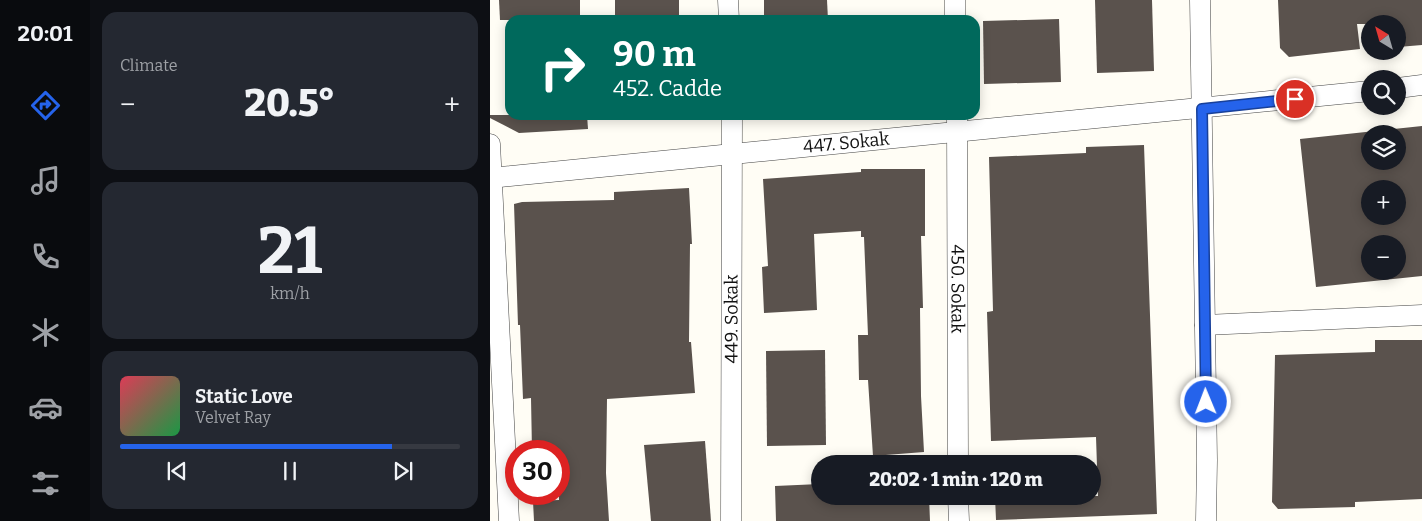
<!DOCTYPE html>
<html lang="en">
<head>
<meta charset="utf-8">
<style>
	:root { --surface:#171b24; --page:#242831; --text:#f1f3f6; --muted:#9ea1a6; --line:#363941; --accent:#2563eb }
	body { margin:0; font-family:Bitter,serif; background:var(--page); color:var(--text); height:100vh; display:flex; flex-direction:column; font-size:19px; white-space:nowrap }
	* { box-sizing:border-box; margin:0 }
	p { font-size:16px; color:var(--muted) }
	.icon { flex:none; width:28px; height:28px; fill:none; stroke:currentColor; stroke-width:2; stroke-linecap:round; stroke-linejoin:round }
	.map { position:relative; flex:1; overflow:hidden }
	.details { display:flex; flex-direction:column; gap:12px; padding:12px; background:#0d0f14; width:400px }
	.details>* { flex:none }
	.banner { position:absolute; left:15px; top:15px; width:475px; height:105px; border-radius:15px; box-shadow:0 2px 12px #0003; background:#00695c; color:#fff; overflow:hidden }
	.needle { width:32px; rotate:323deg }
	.controls { position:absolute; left:871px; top:15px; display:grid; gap:10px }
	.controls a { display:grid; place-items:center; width:45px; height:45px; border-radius:50%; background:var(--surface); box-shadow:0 2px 12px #0003; font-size:25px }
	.speed { position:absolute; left:15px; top:440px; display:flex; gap:10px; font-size:25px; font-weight:700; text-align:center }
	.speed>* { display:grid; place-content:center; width:65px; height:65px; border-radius:50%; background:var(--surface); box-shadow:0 2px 12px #0003; line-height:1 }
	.speed .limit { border:8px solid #d22; background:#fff; color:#111 }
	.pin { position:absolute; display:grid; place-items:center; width:42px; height:42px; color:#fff; margin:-21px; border:2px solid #fff; border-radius:50%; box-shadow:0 1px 5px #0007 }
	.me { position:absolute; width:55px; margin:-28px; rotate:359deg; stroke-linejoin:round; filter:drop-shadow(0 0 4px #0008) }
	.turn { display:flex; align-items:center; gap:18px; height:105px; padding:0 25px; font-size:22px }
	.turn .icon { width:65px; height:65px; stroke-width:2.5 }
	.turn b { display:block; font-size:35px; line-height:42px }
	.big { font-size:38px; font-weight:800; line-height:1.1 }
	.details .tile { flex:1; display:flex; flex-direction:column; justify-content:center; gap:8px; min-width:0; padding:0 18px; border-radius:15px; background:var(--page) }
	.details .dial { align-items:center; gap:0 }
	.dial b { font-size:65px; line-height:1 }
	.song { display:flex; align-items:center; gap:15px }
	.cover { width:60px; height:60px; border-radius:8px; background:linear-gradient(135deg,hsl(350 70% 55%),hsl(140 70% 35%)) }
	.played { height:5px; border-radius:2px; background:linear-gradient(90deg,var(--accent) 80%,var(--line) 80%) }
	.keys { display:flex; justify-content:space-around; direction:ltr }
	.heat { display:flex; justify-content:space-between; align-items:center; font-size:28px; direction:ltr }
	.trip { position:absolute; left:321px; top:455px; width:290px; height:50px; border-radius:25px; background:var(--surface); box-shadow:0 2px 12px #0003; font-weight:800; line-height:50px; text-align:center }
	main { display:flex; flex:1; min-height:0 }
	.menu { display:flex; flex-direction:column; width:90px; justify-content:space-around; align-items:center; background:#090b0e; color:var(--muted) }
	.menu .icon { width:35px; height:35px }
	.menu .active { color:var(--accent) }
	.menu b { font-size:22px; color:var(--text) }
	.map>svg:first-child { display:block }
	.building { fill:#5a524d; fill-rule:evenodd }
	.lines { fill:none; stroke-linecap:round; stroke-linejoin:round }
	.minor-casing { stroke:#444; stroke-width:21 }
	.minor { stroke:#fff; stroke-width:20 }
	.route-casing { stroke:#184099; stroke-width:12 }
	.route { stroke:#2563eb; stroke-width:9 }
	.labels { text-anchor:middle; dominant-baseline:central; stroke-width:5; stroke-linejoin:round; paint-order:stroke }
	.street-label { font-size:18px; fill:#111; stroke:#fff }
</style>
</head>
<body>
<main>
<nav class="menu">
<b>20:01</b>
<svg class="icon active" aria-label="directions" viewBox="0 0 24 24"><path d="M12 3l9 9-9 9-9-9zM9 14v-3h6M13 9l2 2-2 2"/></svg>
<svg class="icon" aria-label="music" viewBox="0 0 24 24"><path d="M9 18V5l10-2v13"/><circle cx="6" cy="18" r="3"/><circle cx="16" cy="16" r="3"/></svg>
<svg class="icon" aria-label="phone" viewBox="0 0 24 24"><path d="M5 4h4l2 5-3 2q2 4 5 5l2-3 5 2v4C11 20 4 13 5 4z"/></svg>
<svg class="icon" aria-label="climate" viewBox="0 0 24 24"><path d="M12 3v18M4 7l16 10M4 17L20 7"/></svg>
<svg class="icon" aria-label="car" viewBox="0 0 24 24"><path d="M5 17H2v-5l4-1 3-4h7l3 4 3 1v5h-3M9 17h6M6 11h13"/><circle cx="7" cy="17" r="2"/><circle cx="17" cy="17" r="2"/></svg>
<svg class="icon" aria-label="filters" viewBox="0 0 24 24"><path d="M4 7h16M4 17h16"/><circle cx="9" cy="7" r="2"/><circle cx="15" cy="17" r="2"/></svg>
</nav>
<section class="details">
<div class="tile"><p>Climate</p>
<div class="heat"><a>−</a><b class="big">20.5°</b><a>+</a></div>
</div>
<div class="tile dial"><b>21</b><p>km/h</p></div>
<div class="tile">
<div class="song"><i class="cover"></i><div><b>Static Love</b><p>Velvet Ray</p></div></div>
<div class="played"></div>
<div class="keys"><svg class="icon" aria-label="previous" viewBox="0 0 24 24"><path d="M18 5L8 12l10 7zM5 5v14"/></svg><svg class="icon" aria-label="pause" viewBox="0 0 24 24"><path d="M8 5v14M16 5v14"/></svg><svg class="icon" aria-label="next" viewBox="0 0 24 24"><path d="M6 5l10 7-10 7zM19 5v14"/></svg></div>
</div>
</section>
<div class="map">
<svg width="932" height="521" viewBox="0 0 932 521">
	<rect width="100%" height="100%" fill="#fffdf5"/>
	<g class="building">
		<polygon points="9,0 90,0 90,20 10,20"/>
		<rect x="125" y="0" width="64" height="20"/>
		<polygon points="274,0 337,0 338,20 274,20"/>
		<polygon points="605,0 662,0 664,71 607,73"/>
		<polygon points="788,0 932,0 932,45 908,47 908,24 867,24 870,49 799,57 790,48"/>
		<polygon points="569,19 571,82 494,84 493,21"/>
		<polygon points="0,115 97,115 98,129 29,133 0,118"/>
		<path d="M932 126V276L826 287 810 139ZM880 134H908V161H880ZM880 189H908V216H880ZM880 244H908V271H880Z"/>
		<polygon points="654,145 667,514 506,520 505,496 608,496 606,437 501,441 497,312 503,311 499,157 596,153 596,147"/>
		<polygon points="371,169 435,169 435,236 431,236 433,308 430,308 431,396 434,452 383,456 378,380 369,380 368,335 378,335 374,237 371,237 371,231 324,234 327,310 274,313 272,267 278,266 273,179 371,172"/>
		<polygon points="199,188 202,244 200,244 199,342 201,342 205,393 117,399 116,473 119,521 44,521 43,501 69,500 69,451 42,451 41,398 33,399 30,325 28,325 24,204 32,202 124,200 124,192"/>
		<polygon points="885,340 932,340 932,499 865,502 865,507 788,509 782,502 785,355 885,352"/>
		<polygon points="335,350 336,445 277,446 276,351"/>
		<polygon points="215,441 221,521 161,521 154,445"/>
		<polygon points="330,484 330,496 439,496 440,521 286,521 285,486"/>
	</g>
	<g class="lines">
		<g class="minor-casing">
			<g id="minor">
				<polyline points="238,0 239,20"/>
				<polyline points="465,0 465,20"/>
				<polyline points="710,0 717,460 716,521"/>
				<polyline points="908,88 932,85"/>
				<path id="s1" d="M467 115 468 464"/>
				<polyline points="0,144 19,521"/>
				<path id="s2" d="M0 178 880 91"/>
				<polyline points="715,325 932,315"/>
				<polyline points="468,496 469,521"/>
				<path id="s3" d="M241 521 242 115"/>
			</g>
		</g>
		<use href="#minor" class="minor"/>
	</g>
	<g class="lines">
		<g class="route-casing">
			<polyline id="route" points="716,402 712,109 805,99"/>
		</g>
		<use href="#route" class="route"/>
	</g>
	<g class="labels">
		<g class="street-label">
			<text stroke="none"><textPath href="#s2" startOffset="358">447. Sokak</textPath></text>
			<text stroke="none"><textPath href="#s1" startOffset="174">450. Sokak</textPath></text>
			<text stroke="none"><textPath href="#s3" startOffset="202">449. Sokak</textPath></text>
		</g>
	</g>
</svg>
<div class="controls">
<a><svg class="needle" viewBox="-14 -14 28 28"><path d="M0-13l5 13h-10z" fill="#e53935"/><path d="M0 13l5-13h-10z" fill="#9ea1a6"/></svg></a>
<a><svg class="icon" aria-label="search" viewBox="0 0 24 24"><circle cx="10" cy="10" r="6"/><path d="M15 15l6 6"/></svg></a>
<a><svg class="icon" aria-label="layers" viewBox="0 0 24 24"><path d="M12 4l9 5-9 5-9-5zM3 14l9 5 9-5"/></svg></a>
<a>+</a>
<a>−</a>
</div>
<div class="speed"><div class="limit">30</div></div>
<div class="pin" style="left:805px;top:99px;background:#d93025"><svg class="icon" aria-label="arrive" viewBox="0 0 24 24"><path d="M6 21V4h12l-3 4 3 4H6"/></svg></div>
<svg class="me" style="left:716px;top:402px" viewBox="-20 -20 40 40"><circle r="17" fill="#2563eb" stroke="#fff" stroke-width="3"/><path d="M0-11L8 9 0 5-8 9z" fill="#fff"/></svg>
<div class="trip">20:02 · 1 min · 120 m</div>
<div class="banner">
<div class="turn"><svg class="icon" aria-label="right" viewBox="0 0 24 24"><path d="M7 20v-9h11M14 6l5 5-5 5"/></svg><div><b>90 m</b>452. Cadde</div></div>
</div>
</div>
</main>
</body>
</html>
